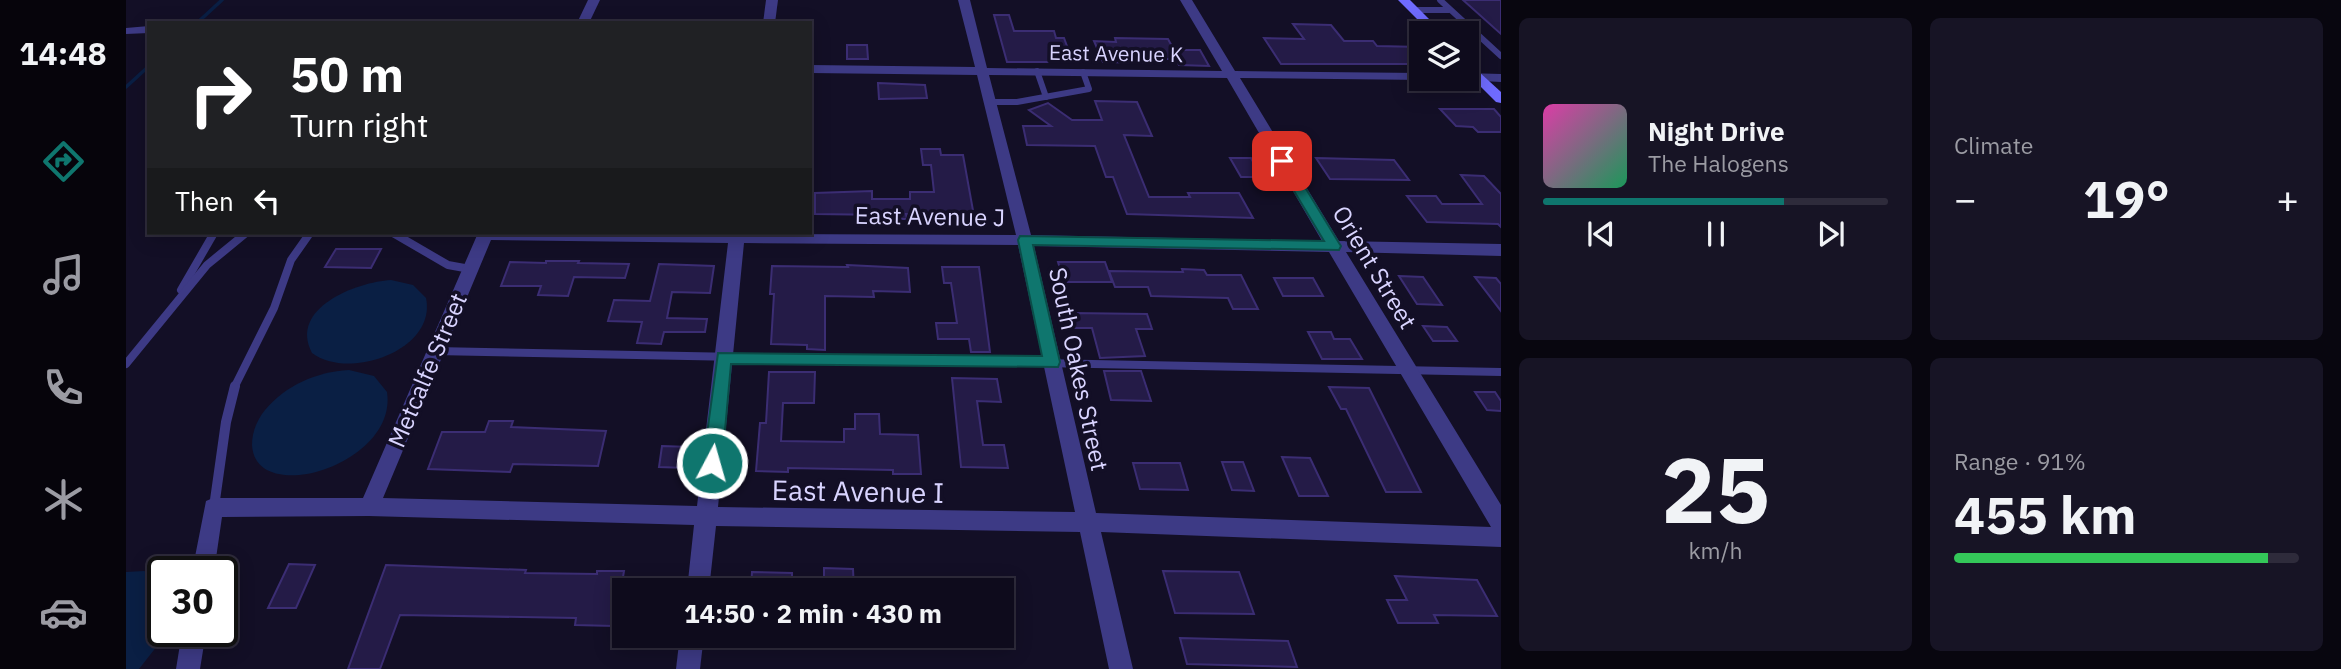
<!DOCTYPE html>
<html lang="en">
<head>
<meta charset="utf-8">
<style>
	:root { --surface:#0e0b1c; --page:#171425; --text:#f1f3f6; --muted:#9b9ba3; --line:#2e2b3b; --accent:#0f766e }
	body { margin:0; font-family:"IBM Plex Sans",sans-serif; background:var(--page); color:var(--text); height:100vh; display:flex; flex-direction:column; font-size:26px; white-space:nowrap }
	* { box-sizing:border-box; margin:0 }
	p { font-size:23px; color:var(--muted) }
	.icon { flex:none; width:38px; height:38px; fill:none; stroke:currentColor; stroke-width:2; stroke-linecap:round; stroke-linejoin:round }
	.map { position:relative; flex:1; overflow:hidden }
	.panel { display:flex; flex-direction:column; gap:18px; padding:18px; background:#08060f; width:840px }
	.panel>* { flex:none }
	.top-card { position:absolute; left:21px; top:21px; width:665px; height:214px; border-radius:0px; box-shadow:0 4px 18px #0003,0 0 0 2px var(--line); background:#202124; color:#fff; overflow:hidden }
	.tools { position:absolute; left:1283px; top:21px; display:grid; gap:14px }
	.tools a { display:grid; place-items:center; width:70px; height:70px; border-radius:0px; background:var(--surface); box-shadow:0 4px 18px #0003,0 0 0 2px var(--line); font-size:35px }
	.speed { position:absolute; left:21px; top:556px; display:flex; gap:14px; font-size:35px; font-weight:700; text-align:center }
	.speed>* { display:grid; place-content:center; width:91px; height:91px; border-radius:50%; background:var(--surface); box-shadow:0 4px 18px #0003,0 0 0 2px var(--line); line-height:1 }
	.speed .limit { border:4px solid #111; border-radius:10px; background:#fff; color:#111 }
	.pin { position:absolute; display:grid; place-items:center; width:60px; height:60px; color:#fff; margin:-30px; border-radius:14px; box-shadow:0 4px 10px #0006 }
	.me { position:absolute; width:77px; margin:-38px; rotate:6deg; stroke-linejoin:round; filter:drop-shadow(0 0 5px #0008) }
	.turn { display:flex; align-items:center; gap:24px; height:147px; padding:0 28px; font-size:32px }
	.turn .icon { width:91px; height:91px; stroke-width:2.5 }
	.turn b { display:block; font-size:49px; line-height:60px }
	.then { display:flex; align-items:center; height:66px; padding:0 28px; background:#0003; gap:14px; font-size:26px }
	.big { font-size:52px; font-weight:800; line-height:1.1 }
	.panel .tile { flex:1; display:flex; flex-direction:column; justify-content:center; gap:10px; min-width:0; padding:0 24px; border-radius:10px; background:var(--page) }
	.panel .dial { align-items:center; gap:0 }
	.dial b { font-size:91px; line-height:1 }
	.song { display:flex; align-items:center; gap:21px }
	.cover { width:84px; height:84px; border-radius:10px; background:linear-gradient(135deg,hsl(320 70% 55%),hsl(150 70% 35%)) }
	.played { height:7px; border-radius:4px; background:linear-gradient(90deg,var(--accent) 70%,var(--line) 70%) }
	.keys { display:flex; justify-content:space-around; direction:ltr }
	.heat { display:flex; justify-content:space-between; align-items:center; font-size:38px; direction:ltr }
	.charge { height:10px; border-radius:5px; background:linear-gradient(90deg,#34c759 91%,var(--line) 0) }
	.panel .tiles { flex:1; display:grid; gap:18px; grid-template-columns:repeat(2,1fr) }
	.trip { position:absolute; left:486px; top:578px; width:402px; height:70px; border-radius:0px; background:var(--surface); box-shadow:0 4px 18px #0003,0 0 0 2px var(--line); font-weight:800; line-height:70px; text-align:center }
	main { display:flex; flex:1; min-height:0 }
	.menu { display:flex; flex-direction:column; width:126px; justify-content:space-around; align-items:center; background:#06040b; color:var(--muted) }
	.menu .icon { width:49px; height:49px }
	.menu .current { color:var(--accent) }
	.menu b { font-size:32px; color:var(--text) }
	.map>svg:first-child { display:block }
	.water { fill:#0a1f44 }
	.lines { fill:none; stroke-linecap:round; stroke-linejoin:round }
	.stream { stroke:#0a1f44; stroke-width:3.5 }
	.building { fill:#241b47; stroke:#3b2d73; stroke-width:2 }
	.service-far2 { stroke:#3d3a85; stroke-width:6 }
	.service-far1 { stroke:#3d3a85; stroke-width:8 }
	.service { stroke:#3d3a85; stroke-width:10 }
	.minor { fill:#3d3a85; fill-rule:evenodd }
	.secondary { fill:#6f6bff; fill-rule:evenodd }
	.route { fill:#0f766e; stroke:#0a4d48; stroke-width:2 }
	.labels { text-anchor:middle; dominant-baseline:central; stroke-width:7; stroke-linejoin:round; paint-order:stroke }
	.far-street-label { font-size:21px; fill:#d9d4ff; stroke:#130f26 }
	.street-label { font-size:24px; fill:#d9d4ff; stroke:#130f26 }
	.near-street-label { font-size:28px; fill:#d9d4ff; stroke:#130f26 }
</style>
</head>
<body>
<main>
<nav class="menu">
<b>14:48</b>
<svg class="icon current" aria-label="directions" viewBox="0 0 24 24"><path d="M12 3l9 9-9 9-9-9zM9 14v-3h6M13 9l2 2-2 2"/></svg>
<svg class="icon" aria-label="music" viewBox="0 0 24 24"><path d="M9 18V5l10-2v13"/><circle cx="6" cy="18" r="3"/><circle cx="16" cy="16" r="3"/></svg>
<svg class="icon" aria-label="phone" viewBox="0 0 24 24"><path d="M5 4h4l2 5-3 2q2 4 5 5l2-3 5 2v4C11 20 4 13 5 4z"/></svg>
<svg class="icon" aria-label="climate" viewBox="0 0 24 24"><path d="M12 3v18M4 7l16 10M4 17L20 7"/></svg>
<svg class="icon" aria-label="car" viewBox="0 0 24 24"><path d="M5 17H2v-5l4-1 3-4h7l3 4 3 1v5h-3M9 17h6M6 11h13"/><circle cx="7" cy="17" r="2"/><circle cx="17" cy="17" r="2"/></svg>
</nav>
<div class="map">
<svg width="1375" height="669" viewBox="0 0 1375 669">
	<rect width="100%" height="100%" fill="#130f26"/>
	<g class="water">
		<path d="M265 280 287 285 300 298C311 350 223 381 186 353 162 308 231 282 265 280Z"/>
		<path d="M223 370 248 376 261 392C272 464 129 508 126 445 126 432 131 420 139 410 160 385 190 372 223 370Z"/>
		<polygon points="18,571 37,578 37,632 42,632 13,669 0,669 0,572"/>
	</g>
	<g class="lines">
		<g class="stream">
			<polyline points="71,23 96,0"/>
			<polyline points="0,87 23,66"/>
		</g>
	</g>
	<g class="building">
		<polygon points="1337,0 1375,0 1375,34"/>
		<polygon points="868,15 883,15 888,31 928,31 930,38 938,38 945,57 937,57 939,62 881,62"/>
		<polygon points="1167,24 1205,25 1218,41 1247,41 1251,46 1295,47 1295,64 1155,64 1138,38 1178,39"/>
		<polygon points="989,38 1042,39 1048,50 1074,50 1083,66 1053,65 1050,59 1020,59 1022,63 977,62 968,41 990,42"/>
		<polygon points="721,45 741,45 742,59 721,59"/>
		<polygon points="752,83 799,85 801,98 753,99"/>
		<polygon points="969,101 1011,102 1026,136 998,135 1023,197 1064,197 1062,193 1113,193 1127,218 1001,214 987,177 980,177 969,146 901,145 897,126 925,126 903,110 922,103 946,120 976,120"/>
		<polygon points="1314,109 1368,109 1375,117 1375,132 1352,132 1347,127 1330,126"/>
		<polygon points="795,149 814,149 815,155 837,155 848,216 780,214 781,219 761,219 761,215 689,214 689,193 746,191 746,199 784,199 784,192 808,192 805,165 797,165"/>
		<polygon points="1104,158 1125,158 1135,177 1115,177"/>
		<polygon points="1190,158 1268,160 1283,180 1204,179"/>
		<polygon points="1335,175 1358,176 1375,194 1375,227 1372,224 1301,222 1281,196 1310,196 1316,204 1356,204"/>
		<polygon points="210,249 255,249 245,268 199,267"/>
		<polygon points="420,261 453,261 452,263 503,264 499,278 448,277 442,296 412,295 415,286 375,286 384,262 420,263"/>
		<polygon points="932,262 979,262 986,282 938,282"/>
		<polygon points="533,264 588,266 584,293 546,292 541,318 581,319 579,332 538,332 535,344 511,343 516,322 482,321 488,300 524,301"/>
		<polygon points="721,265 782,268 784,292 747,291 748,297 699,296 699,350 681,349 681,345 645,344 648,294 644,294 646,266 722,267"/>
		<polygon points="816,267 853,267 864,352 845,352 843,339 812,339 810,323 831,323 825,283 818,283"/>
		<polygon points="1056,269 1078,270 1081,275 1115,275 1132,309 1107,309 1102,298 1025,296 1022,287 989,287 983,271 1057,272"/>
		<polygon points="1273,276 1297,277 1316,305 1291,304"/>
		<polygon points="1349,277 1370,278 1375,284 1375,311"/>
		<polygon points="1148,278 1187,278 1197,296 1157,296"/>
		<polygon points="945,313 1021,314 1026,329 1010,329 1019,356 974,358 966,328 949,328"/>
		<polygon points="1297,326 1321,327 1331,341 1307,341"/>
		<polygon points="1182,332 1205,332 1208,339 1224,339 1236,359 1196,359"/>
		<polygon points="978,371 1015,371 1025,401 985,400"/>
		<polygon points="643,372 689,372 688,403 657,403 655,441 718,442 718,429 729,429 729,414 753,414 754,434 792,435 795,474 767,474 767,470 718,469 662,468 662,472 630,471 634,423 640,423"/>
		<polygon points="826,378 871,379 875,402 851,401 857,445 878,445 882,468 835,467"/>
		<polygon points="1203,387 1243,388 1295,492 1260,492 1220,409 1215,409"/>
		<polygon points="1349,392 1369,392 1375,401 1375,411 1361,410"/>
		<polygon points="363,421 387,421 385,427 480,431 472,466 387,464 384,472 302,469 316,432 359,432"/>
		<polygon points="536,446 564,447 561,468 533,467"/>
		<polygon points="1156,457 1184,458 1202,496 1173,496"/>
		<polygon points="1096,462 1117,462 1128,491 1106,490"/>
		<polygon points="1007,463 1054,463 1062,490 1014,489"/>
		<polygon points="163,564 189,565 170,608 142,608"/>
		<polygon points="260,565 400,570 399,573 471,574 471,571 498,571 497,577 525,577 525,590 495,590 488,626 449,625 450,618 274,615 254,669 222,669"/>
		<polygon points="698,568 727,569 728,590 698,590"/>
		<polygon points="1037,571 1113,572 1128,614 1049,613"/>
		<polygon points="626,572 666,573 666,590 625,590"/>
		<polygon points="1269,576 1351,580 1371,616 1308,615 1312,623 1272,623 1261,600 1281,600"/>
		<polygon points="1054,638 1162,641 1171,667 1061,664"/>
	</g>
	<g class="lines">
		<g class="service-far2">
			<polyline points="1314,0 1375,56"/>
			<polyline points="1288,10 1323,10"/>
			<polyline points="911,71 920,97"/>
			<polyline points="864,102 891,102 963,89 957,72"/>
		</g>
		<g class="service-far1">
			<polyline points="267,233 322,265 344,269"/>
			<polyline points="55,290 88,233"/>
			<polyline points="309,351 1375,372"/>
			<polyline points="0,364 81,265 120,233"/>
			<polyline points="108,388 148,308 165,260 184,233"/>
		</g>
		<polyline class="service" points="88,507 100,422 109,386"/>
		<g class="minor">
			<polygon points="462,0 474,0 463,23 451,23"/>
			<polygon points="640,0 652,0 649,23 637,23"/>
			<path d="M832 0H844L861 68 1096 71 1054 0H1066L1109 71 1295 73V79L1299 80 1114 78 1213 241 1375 244V256L1220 252 1375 505V547L975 532 1007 669H983L954 532 590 526 583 590H561L568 525 243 516 96 517 88 572H66L80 501 87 498H237L352 233 890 235 851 75 684 73V65L849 67ZM863 75 1101 78 1196 241 905 235ZM365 240 602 243 571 506 257 498ZM618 243 892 245 949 512 592 507ZM908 246 1203 252 1365 527 970 513Z"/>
			<polygon points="74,20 116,20 122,23 68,23"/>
			<polygon points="23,26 23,33 0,34 0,28"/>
			<polygon points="1340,73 1375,74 1375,82 1336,80 1340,79"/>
			<polygon points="56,632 80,632 74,669 50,669"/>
			<polygon points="554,635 578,635 574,669 550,669"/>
		</g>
		<g class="secondary">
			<polygon points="1272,0 1284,0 1317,33 1305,33"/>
			<polygon points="1340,60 1375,92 1375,103 1370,102 1340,72"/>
		</g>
	</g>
	<polygon class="route" points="1156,157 1163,161 1213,243 1215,246 1213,250 907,245 934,362 932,367 605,364 596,463 593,469 586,471 580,469 577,463 592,353 916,356 892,240 894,236 1198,241 1150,161"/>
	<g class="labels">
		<g class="far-street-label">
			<text transform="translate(990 53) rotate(1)">East Avenue K</text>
		</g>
		<g class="street-label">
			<text transform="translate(804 216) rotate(1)">East Avenue J</text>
			<text transform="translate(1249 267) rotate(59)">Orient Street</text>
			<text transform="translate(953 369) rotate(78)">South Oakes Street</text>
			<text transform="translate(301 370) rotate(-67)">Metcalfe Street</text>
		</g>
		<g class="near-street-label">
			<text transform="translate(732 491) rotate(1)">East Avenue I</text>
		</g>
	</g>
</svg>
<div class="tools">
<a><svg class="icon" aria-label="layers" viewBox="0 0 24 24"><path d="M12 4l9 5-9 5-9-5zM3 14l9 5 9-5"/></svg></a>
</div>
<div class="speed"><div class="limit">30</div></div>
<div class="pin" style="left:1156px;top:161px;background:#d93025"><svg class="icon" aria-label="arrive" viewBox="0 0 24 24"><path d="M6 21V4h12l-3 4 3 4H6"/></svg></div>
<svg class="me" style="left:586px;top:463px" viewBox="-20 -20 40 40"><circle r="17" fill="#0f766e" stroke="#fff" stroke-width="3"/><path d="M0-11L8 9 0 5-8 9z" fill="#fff"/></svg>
<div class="trip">14:50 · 2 min · 430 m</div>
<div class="top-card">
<div class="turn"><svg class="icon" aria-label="right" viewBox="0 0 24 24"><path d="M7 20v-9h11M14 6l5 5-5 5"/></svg><div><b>50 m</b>Turn right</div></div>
<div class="then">Then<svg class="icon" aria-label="left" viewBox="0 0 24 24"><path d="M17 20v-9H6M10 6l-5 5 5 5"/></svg></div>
</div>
</div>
<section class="panel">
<div class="tiles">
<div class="tile">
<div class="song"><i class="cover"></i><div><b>Night Drive</b><p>The Halogens</p></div></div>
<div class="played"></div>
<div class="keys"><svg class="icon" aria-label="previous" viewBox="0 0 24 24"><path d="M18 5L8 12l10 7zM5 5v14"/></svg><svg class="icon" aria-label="pause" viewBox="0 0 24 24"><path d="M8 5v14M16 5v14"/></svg><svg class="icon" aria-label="next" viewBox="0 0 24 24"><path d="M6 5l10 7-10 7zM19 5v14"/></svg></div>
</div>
<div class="tile"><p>Climate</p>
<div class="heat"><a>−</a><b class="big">19°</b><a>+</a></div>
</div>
<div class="tile dial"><b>25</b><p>km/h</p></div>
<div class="tile"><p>Range · 91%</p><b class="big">455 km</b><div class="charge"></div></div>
</div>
</section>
</main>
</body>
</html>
